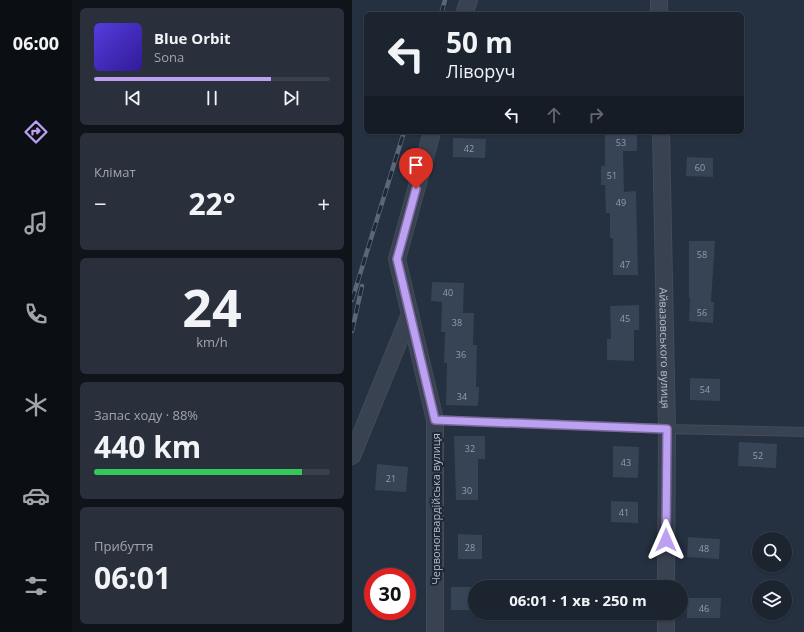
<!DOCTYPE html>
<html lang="uk">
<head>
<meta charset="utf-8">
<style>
	:root { --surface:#1c2430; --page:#29303c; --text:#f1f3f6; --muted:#a0a4ab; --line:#3a414c; --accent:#bca0f2 }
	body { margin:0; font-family:"Open Sans",sans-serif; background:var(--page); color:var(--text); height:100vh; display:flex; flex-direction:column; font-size:15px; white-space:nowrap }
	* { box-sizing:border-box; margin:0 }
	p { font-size:13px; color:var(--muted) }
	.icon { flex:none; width:22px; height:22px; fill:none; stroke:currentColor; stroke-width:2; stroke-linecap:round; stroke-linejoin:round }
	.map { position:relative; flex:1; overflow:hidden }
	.drawer { display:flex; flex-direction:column; gap:8px; padding:8px; background:#0f141a; width:280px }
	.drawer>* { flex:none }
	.hud { position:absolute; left:12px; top:12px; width:380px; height:122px; border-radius:6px; box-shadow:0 1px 3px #0004,0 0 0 1px var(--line); background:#1c2430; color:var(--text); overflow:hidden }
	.controls { position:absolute; left:400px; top:532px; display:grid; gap:8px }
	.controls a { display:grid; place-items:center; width:40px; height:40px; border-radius:50%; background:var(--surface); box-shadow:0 1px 3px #0004,0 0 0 1px var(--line); font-size:20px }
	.speed { position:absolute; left:12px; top:568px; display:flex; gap:8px; font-size:20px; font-weight:700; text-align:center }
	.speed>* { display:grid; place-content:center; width:52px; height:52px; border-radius:50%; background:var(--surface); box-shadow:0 1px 3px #0004,0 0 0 1px var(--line); line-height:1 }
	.speed .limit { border:6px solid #d22; background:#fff; color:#111 }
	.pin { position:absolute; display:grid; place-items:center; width:34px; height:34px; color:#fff; margin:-41px -17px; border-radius:50% 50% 50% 0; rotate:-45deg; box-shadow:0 0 4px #0007 }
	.pin .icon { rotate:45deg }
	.me { position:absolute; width:44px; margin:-22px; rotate:0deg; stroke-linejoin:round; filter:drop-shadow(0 0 3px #0008) }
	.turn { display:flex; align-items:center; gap:14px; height:84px; padding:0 16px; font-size:18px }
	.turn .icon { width:52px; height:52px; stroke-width:2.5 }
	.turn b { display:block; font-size:28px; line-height:34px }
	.lanes { display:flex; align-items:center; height:38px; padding:0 16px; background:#0003; justify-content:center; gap:20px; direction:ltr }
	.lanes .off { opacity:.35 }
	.big { font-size:30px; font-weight:700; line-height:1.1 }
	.drawer .tile { flex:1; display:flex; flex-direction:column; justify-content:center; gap:6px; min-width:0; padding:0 14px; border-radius:6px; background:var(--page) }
	.drawer .dial { align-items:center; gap:0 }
	.dial b { font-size:52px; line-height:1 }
	.song { display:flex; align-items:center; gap:12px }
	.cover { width:48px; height:48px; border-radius:6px; background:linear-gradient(135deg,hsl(250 70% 55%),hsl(250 70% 35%)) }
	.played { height:4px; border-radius:2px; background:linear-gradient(90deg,var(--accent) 75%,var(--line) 75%) }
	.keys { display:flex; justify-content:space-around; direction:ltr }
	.heat { display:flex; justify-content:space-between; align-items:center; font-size:22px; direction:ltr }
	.charge { height:6px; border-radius:3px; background:linear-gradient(90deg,#34c759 88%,var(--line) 0) }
	.trip { position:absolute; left:116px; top:580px; width:220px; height:40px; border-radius:20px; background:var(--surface); box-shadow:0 1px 3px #0004,0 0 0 1px var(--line); font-weight:700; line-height:40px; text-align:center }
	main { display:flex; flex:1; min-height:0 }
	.tabs { display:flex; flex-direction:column; width:72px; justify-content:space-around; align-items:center; background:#0b0e13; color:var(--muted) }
	.tabs .icon { width:28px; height:28px }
	.tabs .on { color:var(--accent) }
	.tabs b { font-size:18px; color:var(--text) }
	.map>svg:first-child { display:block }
	.building { fill:#374456 }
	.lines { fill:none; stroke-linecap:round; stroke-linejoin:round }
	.lane-casing { stroke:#434b59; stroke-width:10 }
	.street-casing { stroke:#434b59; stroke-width:18 }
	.lane { stroke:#394250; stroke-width:8 }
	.street { stroke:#394250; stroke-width:16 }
	.rail-casing { stroke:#5b6677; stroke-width:4.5 }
	.rail { stroke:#1e2735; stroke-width:3; stroke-dasharray:9; stroke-linecap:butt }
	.route-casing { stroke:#7a689d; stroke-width:10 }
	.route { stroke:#bca0f2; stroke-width:7 }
	.labels { text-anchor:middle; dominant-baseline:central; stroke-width:4; stroke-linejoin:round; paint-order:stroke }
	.number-label { font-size:9px; fill:#949dab }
	.street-label { font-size:11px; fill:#b6bdca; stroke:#1e2735 }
</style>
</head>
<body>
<main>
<nav class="tabs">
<b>06:00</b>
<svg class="icon on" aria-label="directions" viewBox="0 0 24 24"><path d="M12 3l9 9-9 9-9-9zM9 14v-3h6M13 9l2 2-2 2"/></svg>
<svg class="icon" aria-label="music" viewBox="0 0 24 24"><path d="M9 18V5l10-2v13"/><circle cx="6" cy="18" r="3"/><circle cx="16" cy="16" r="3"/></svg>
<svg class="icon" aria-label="phone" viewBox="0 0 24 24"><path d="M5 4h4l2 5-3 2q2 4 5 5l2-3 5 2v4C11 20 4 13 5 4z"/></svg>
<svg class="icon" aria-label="climate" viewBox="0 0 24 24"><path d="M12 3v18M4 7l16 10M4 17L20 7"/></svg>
<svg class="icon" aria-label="car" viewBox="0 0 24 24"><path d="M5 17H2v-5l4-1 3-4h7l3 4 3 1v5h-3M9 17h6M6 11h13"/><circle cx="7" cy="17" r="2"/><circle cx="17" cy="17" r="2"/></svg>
<svg class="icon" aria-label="filters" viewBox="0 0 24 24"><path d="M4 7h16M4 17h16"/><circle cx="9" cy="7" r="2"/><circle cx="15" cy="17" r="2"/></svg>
</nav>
<section class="drawer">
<div class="tile">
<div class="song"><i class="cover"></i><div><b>Blue Orbit</b><p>Sona</p></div></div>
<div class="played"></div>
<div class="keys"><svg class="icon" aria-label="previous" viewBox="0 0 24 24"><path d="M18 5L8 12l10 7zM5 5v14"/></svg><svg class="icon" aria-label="pause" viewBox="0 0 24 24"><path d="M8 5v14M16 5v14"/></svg><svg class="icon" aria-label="next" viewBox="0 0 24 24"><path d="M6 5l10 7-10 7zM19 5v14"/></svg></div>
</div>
<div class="tile"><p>Клімат</p>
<div class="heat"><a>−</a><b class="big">22°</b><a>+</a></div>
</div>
<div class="tile dial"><b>24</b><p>km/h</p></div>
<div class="tile"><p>Запас ходу · 88%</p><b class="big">440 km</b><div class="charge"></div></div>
<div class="tile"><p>Прибуття</p><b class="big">06:01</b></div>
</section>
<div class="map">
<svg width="452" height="632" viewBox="0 0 452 632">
	<rect width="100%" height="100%" fill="#253040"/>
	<g class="building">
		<polygon points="253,132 285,132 285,151 271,151 272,192 284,191 286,275 261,275 261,238 258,238 258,213 254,213 253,185 249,185 249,166 253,166"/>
		<polygon points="101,138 134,139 133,158 101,157"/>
		<polygon points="335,157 361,158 361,177 334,176"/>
		<polygon points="337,241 363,241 359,302 362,302 361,323 337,321 338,298 337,298"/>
		<polygon points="80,282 112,283 111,313 122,313 121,345 125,345 124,387 127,387 126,406 94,405 95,363 92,363 93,332 89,332 90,302 79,301"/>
		<polygon points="287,305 287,330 282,330 282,361 255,360 255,339 259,339 258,306"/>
		<polygon points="338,378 368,379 368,401 338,400"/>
		<polygon points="102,436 133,436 133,459 126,459 126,500 104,500"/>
		<polygon points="387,442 425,444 424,468 386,466"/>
		<polygon points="261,446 287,447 286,478 261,477"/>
		<polygon points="25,464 56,467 54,492 23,490"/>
		<polygon points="259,501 286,502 286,523 259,522"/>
		<polygon points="106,534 130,535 130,559 106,559"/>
		<polygon points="336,537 368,539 367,559 335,557"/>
		<rect x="99" y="587" width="23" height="23"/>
		<polygon points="335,598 369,598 368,618 335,618"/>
	</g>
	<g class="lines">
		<g class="lane-casing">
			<polyline id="lane" points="83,420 315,429 452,432"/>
		</g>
		<g class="street-casing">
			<g id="street">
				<polyline points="307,0 307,14"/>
				<polyline points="112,14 117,0"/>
				<polyline points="80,132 45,259 83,420 83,632"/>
				<path id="s1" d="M309 132 315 429 314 587"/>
				<polyline points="0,456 58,314"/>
				<polyline points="314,632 314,613"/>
			</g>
		</g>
		<use href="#lane" class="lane"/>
		<use href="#street" class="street"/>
		<g class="rail-casing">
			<g id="rail">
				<polyline points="89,14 93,0"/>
				<polyline points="0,300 52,132"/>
				<polyline points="0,331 10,286"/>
			</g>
		</g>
		<use href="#rail" class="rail"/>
	</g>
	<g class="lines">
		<g class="route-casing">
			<polyline id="route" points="64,189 45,259 83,420 315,429 314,540"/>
		</g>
		<use href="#route" class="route"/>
	</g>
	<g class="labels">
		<g class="number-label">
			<text x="269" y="142">53</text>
			<text x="117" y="148">42</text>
			<text x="348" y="167">60</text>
			<text x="260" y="175">51</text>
			<text x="269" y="202">49</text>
			<text x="350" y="254">58</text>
			<text x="273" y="264">47</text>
			<text x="96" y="292">40</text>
			<text x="350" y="312">56</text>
			<text x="273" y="318">45</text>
			<text x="105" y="322">38</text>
			<text x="109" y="354">36</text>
			<text x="353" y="389">54</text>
			<text x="110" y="396">34</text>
			<text x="118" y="448">32</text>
			<text x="406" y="455">52</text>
			<text x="274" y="462">43</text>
			<text x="39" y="478">21</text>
			<text x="115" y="490">30</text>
			<text x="272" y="512">41</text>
			<text x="118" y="547">28</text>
			<text x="352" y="548">48</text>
			<text x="352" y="608">46</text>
		</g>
		<g class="street-label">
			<text stroke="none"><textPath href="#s1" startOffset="216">Айвазовського вулиця</textPath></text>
			<text transform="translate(83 509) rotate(-90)">Червоногвардійська вулиця</text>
		</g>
	</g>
</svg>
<div class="controls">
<a><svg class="icon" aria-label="search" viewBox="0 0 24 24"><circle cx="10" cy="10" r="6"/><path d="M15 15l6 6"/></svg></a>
<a><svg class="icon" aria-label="layers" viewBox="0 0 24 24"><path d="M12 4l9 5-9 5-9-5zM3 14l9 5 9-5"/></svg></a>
</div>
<div class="speed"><div class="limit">30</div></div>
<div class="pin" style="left:64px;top:189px;background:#d93025"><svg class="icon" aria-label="arrive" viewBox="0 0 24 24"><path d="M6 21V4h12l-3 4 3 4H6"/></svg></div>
<svg class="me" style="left:314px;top:540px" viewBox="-20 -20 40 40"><path d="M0-17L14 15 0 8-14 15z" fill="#bca0f2" stroke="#fff" stroke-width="4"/></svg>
<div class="trip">06:01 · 1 хв · 250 m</div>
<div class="hud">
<div class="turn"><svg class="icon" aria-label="left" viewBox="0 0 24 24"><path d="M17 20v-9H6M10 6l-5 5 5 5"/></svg><div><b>50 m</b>Ліворуч</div></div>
<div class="lanes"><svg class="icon" aria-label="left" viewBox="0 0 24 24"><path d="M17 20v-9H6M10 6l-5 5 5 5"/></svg><svg class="icon off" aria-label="ahead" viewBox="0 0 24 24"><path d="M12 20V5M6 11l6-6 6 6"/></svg><svg class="icon off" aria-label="right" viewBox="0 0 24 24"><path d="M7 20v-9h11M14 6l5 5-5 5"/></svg></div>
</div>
</div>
</main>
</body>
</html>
